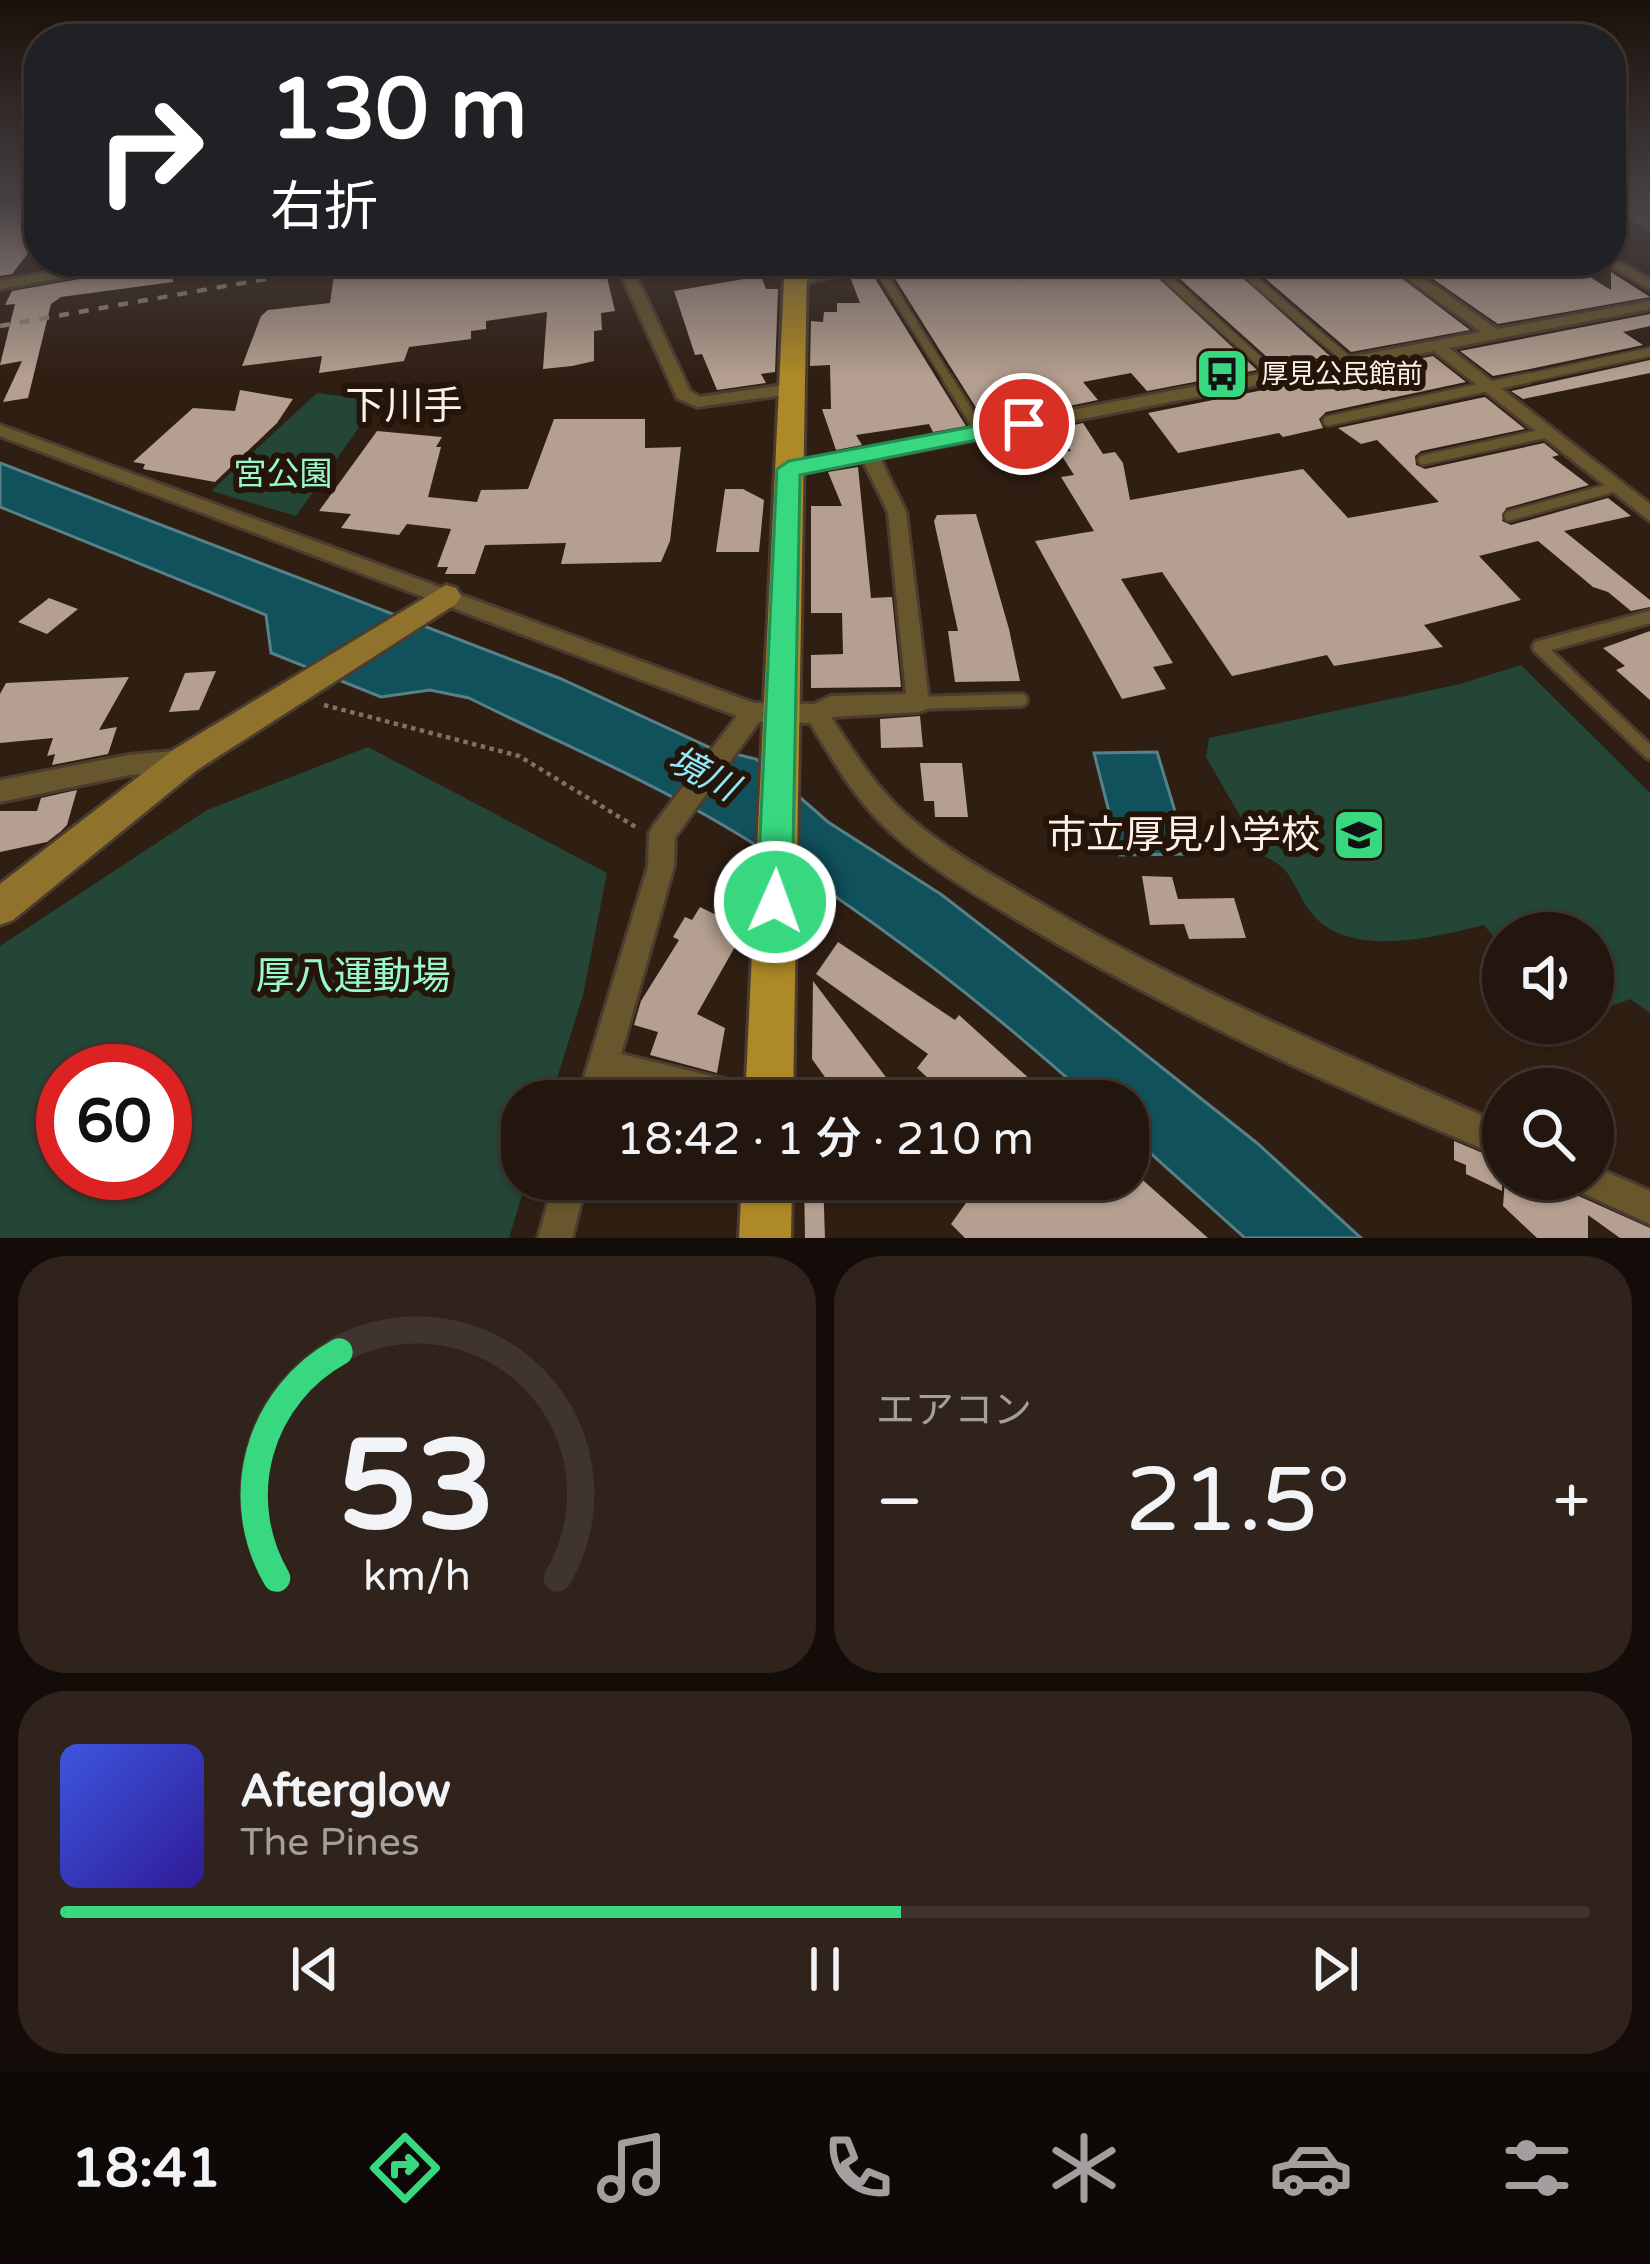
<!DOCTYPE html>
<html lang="ja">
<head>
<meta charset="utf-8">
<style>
	:root { --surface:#23160e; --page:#2f231c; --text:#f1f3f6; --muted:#a39f9e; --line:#40352e; --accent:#38d880 }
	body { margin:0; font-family:"Varela Round","Noto Sans JP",sans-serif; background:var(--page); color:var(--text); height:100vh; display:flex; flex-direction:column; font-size:45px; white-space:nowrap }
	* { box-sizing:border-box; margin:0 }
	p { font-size:39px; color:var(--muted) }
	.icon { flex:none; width:66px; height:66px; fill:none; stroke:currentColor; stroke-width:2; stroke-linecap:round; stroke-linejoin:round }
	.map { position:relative; height:1238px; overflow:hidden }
	.details { display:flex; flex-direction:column; gap:18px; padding:18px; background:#130c08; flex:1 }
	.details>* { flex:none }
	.guide { position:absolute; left:24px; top:24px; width:1602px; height:252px; border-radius:48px; box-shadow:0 3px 9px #0004,0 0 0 3px var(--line); background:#202124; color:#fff; overflow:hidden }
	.fabs { position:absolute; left:1482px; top:912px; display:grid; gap:24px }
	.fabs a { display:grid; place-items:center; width:132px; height:132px; border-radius:50%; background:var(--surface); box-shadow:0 3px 9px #0004,0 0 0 3px var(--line); font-size:60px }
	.speed { position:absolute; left:36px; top:1044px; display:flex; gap:24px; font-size:60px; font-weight:700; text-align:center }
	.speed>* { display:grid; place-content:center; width:156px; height:156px; border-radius:50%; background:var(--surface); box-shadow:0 3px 9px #0004,0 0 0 3px var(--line); line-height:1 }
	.speed .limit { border:18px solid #d22; background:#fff; color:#111 }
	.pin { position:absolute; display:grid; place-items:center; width:102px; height:102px; color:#fff; margin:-51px; border:6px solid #fff; border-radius:50%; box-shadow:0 3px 12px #0007 }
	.me { position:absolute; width:132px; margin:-66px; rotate:2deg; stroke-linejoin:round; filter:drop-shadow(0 0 9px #0008) }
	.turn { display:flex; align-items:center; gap:42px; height:252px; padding:0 48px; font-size:54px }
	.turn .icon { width:156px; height:156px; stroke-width:2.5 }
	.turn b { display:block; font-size:84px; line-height:102px }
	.big { font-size:90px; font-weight:600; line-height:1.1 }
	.details .widget { flex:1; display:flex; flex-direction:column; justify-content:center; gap:18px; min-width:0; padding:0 42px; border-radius:48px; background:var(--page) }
	.details .dial { align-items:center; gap:0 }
	.dial svg { height:312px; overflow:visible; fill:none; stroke:var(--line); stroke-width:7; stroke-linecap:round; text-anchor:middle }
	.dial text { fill:var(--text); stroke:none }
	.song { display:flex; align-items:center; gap:36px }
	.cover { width:144px; height:144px; border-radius:18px; background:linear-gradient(135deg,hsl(230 70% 55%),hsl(250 70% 35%)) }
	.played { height:12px; border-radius:6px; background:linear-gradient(90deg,var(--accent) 55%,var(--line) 55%) }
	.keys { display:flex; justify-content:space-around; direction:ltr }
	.heat { display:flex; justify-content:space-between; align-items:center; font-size:66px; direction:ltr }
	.details .tiles { flex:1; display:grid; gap:18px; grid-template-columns:1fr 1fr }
	.widget:last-child { grid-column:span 2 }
	.trip { position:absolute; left:501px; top:1080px; width:648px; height:120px; border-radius:48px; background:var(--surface); box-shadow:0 3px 9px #0004,0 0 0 3px var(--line); font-weight:600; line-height:120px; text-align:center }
	.menu { display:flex; height:192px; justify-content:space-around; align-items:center; background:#0e0906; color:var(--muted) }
	.menu .icon { width:84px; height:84px }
	.menu .selected { color:var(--accent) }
	.menu b { font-size:54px; color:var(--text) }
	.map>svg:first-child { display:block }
	.green { fill:#234637; fill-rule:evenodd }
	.water { fill:#10515c; stroke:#578187; stroke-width:3 }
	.building { fill:#b49f90 }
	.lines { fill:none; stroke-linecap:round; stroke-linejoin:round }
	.lane-far2-casing { stroke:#4c3c30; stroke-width:12 }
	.lane-far1-casing { stroke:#4c3c30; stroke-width:14 }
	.lane-casing { stroke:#4c3c30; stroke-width:18 }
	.street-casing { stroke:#4c3c30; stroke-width:6 }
	.secondary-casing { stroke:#4c3c30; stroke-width:6 }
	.primary-casing { stroke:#4c3c30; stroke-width:6 }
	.path { stroke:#7f7166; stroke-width:4.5; stroke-dasharray:4.5 4.5; stroke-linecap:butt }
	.lane-far2 { stroke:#68572d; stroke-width:8 }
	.lane-far1 { stroke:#68572d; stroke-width:9 }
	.lane { stroke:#68572d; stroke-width:12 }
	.street { fill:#68572d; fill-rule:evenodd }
	.secondary { fill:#8f732c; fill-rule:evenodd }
	.primary { fill:#ad8927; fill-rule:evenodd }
	.rail { stroke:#94867c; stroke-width:4.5; stroke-dasharray:10 10; stroke-linecap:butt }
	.route { fill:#38d880; stroke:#248c53; stroke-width:3 }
	.labels { text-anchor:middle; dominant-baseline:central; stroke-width:12; stroke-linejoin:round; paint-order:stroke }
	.far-poi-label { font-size:27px; fill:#fdf2ea; stroke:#251509; text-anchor:start }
	.park-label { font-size:33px; fill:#99f9ce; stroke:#251509 }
	.water-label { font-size:36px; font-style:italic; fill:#91e8fb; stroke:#251509 }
	.quarter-label { font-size:39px; fill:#fdf2ea; stroke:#251509 }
	.near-poi-label { font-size:39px; fill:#fdf2ea; stroke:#251509; text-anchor:end }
	.near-park-label { font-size:39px; fill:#99f9ce; stroke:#251509 }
</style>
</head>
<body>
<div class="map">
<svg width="1650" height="1238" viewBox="0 0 1650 1238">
	<rect width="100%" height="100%" fill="#2f1e12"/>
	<g class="green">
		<polygon points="317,393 378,401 296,516 211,491"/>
		<path d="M1521 665 1650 793V1013L1630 999 1593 1013V933H1503V948L1484 925C1439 936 1356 958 1317 919 1293 896 1298 869 1263 856L1206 757 1209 738 1460 684Z"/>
		<path d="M368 747 607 873 583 995 550 1101H522V1179H527L509 1238H0V946L207 810ZM165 1071V1173H63V1071Z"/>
	</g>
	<g class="water">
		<path d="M0 463 559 678 711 748 756 759 828 822 942 895 1058 985 1257 1143 1361 1238H1245L1128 1133V1101H1093C973 993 848 897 709 817 632 773 549 738 469 698L430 690 381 697 271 653 266 615 0 507Z"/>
		<polygon points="1157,752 1188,854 1120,855 1094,753"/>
	</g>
	<g class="building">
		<polygon points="0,204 39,204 39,239 12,274 0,276"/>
		<polygon points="146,261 171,261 173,282 61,297 51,304 28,398 3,402 22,361 0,365 15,304 5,305 12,291 136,269"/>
		<polygon points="336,261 603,261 615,311 601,313 602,330 594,331 594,361 572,366 543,369 547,312 486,321 486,329 471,331 471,339 409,347 404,361 319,373 322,356 242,366 261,316 268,310 330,303"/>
		<polygon points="918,261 963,261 967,266 998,261 1140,261 1257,370 1147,391 1131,373 1083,382 1098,400 1045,411 1042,407 985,422 889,269"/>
		<polygon points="1160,261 1224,261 1330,356 1277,366"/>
		<polygon points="1245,261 1379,261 1470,330 1351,352"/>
		<polygon points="1407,261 1511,261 1520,267 1564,261 1611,290 1611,272 1650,297 1498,324"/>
		<polygon points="871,272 966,426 933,432 929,424 856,435 862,445 836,450 822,409 831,409 830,365 810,366 811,321 823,322 824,312 837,312 837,303 860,303 850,277"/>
		<polygon points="761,276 766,289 778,289 775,372 761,374 766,383 717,390 702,354 695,355 674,291"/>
		<polygon points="1650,314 1650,326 1623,332 1643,345 1530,369 1493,376 1460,351"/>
		<polygon points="1433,356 1466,382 1326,412 1319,419 1323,428 1283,437 1279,433 1178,453 1148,413"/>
		<polygon points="1650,360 1650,373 1523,399 1511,391"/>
		<polygon points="240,390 293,399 277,423 215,482 143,469 145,464 133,462 193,408 235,411"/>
		<polygon points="1485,397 1525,429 1421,451 1415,456 1416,465 1425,469 1544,443 1559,455 1552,457 1589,485 1506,508 1502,521 1511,525 1608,498 1631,516 1564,531 1650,600 1650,607 1631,611 1608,592 1593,587 1538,541 1479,556 1521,600 1424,625 1443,647 1334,666 1327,655 1232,676 1162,572 1121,579 1173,663 1153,667 1166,689 1122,699 1035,541 1094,531 1061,477 1074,475 1060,453 1071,451 1056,429 1083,423 1103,454 1115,452 1123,463 1130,500 1303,469 1348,518 1439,502 1377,440 1361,444 1338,428"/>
		<polygon points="554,419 645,419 645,448 681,447 670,541 661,562 561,564 566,543 485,545 475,574 445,574 448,567 437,567 451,529 407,524 399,535 341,528 351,514 319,511 377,431 442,437 436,447 441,447 428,497 477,502 481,490 528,489"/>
		<polygon points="858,467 871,598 892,597 901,687 811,688 811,655 843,654 842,613 811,613 811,506 842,506 828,472"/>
		<polygon points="725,489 743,489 764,500 759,552 716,552"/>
		<polygon points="976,514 1009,629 1020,681 955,682 948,631 958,631 934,521 937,515"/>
		<polygon points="49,598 78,609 47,634 18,622"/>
		<polygon points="1650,631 1650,700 1616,670 1625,666 1603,648"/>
		<polygon points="216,671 199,710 169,712 185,673"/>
		<polygon points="129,677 99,730 117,727 108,754 52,765 55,754 47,756 53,738 0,743 0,694 6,683"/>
		<polygon points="920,716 923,747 881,748 880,719"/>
		<polygon points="920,763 962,763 968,817 935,817 934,801 924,801"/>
		<polygon points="77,790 67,825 60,832 47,842 0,852 0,811 37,811 41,798"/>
		<polygon points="1142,876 1172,877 1178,899 1234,898 1246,938 1189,939 1184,924 1150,925"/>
		<polygon points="700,907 745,929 697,1014 725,1028 717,1073 650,1055 658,1032 634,1025 641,1001 679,940 673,937 685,917 692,920"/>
		<polygon points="838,942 955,1020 959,1015 1054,1101 953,1101 917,1068 928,1054 816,974"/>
		<polygon points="813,981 835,1010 904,1101 842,1101 812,1059"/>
		<polygon points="1454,1141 1502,1161 1502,1191 1466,1174 1466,1165 1454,1160"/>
		<polygon points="1128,1167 1208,1238 965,1238 951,1224 983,1179 1128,1179"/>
		<polygon points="804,1179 823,1179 825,1238 805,1238"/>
		<polygon points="1505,1179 1567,1179 1574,1194 1650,1228 1650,1238 1620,1238 1588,1215 1588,1238 1537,1238 1503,1206"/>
	</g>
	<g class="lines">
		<g class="lane-far2-casing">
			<g id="lane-far2">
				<polyline points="1612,204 1650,225"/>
				<polyline points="1148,261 1277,377"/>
				<polyline points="1232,261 1351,363"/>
				<polyline points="876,264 949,381"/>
				<polyline points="1514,381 1650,352"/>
			</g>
		</g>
		<g class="lane-far1-casing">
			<g id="lane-far1">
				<polyline points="947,378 981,433"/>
				<polyline points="1328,421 1528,378"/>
				<polyline points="1423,460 1547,433"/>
				<polyline points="1509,516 1615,487"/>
			</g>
		</g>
		<g class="lane-casing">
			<g id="lane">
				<polyline points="1650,617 1539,647 1650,753"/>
				<polyline points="918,703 1021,700"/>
			</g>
		</g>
		<g class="street-casing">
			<g id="street">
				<polygon points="1611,258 1650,279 1650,289 1601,261 1611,261"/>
				<polygon points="111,261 142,261 135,265 0,289 0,281"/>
				<polygon points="615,261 629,261 690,391 700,397 791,384 799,389 797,393 697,407 677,398"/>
				<polygon points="872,261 900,261 796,285 789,281"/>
				<path d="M1383 261H1399L1497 329 1650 301V309L1449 348 1650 504V521L1434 351 880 458 906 512 929 703 926 710 918 712 831 717C851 748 870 779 896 805 938 846 990 874 1040 903 1188 990 1347 1055 1503 1125V1157C1341 1090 1169 1012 1019 921 970 891 919 862 878 820 851 792 831 757 810 723L759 722 675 837 674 866 621 1054 752 1086 763 1090 767 1101H691L613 1082 607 1101H577L648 866 649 834 653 826 737 716 0 436V425L754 703 814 704 831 696 906 694 888 512 863 461 789 475 780 469 783 465 1481 332Z"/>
				<polygon points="184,750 192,753 196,760 192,767 184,770 129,775 0,802 0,780 129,755"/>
				<polygon points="1593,1166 1650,1191 1650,1224 1576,1190 1571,1179 1593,1179"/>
				<polygon points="555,1179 587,1179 572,1238 538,1238"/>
			</g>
		</g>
		<g class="secondary-casing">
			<polygon id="secondary" points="446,585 456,588 461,596 456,604 197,770 13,920 0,925 0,884 173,750"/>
		</g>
		<g class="primary-casing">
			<g id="primary">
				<polygon points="785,261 807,261 793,1101 745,1101"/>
				<polygon points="742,1179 792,1179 791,1238 739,1238"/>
			</g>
		</g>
		<polyline class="path" points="324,705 519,756 639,829"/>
		<use href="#lane-far2" class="lane-far2"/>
		<use href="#lane-far1" class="lane-far1"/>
		<use href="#lane" class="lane"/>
		<use href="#street" class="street"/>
		<use href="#secondary" class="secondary"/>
		<use href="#primary" class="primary"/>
		<polyline class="rail" points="0,326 367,261"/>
	</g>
	<linearGradient id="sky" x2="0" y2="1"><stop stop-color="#1a100a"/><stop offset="0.54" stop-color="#474144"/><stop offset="1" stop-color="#474144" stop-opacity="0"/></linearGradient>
	<rect width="1650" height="378" fill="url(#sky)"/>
	<polygon class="route" points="1024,417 1032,420 1032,429 800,475 792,902 787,914 775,919 762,914 757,902 777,469 789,461"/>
	<defs>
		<g id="bus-square" transform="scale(2.7)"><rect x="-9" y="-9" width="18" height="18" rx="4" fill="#38d880" stroke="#251509"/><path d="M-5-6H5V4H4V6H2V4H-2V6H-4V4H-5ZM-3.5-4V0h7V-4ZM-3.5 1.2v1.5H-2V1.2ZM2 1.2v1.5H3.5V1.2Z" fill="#111"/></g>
		<g id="school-square" transform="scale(2.7)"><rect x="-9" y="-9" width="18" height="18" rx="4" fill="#38d880" stroke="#251509"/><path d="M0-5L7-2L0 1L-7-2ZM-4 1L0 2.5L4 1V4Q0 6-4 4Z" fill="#111"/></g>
	</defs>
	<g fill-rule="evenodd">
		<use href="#bus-square" x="1222" y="374"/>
		<use href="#school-square" x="1359" y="835"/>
	</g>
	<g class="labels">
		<g class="far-poi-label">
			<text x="1261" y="374">厚見公民館前</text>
		</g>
		<g class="park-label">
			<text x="283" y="474">宮公園</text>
		</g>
		<g class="water-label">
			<text transform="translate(703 774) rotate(28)">境川</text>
		</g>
		<g class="quarter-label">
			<text x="404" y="406">下川手</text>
		</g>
		<g class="near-poi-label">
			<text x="1320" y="835">市立厚見小学校</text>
		</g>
		<g class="near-park-label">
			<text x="353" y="976">厚八運動場</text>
		</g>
	</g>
</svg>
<div class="fabs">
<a><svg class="icon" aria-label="sound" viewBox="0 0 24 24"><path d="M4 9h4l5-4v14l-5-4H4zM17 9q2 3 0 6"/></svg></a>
<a><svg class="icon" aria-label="search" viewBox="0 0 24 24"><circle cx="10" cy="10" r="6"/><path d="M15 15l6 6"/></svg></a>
</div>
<div class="speed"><div class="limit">60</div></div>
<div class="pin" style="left:1024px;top:424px;background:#d93025"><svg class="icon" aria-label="arrive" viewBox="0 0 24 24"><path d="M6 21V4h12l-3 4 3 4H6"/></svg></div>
<svg class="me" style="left:775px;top:902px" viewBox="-20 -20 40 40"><circle r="17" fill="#38d880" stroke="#fff" stroke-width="3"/><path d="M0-11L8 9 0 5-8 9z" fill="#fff"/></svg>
<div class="trip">18:42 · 1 分 · 210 m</div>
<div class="guide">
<div class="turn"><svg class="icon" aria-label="right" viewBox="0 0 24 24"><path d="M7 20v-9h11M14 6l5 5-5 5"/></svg><div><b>130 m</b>右折</div></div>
</div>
</div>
<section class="details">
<div class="tiles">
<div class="widget dial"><svg viewBox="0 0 100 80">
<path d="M14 69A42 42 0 1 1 86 69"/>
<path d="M14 69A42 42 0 0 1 30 11" stroke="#38d880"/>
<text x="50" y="56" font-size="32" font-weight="700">53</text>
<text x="50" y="72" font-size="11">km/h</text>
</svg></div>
<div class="widget"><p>エアコン</p>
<div class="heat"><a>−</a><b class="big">21.5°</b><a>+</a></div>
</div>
<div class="widget">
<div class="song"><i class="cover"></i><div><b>Afterglow</b><p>The Pines</p></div></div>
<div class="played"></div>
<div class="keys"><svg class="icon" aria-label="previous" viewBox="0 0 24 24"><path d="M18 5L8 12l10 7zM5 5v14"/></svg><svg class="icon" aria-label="pause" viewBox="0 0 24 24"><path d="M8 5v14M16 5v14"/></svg><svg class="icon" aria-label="next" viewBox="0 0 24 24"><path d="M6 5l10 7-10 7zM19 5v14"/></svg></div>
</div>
</div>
</section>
<nav class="menu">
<b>18:41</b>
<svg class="icon selected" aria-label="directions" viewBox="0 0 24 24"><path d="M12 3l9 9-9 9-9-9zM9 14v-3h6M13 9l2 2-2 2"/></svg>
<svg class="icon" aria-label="music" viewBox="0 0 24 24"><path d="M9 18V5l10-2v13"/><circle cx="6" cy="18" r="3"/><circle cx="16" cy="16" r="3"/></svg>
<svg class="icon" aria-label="phone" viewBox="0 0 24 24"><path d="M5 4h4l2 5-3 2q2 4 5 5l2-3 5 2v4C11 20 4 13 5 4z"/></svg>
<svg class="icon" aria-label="climate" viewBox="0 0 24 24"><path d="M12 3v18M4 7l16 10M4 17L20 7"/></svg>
<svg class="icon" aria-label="car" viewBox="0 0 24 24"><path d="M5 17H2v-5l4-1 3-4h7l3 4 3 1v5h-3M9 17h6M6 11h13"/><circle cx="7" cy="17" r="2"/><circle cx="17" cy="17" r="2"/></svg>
<svg class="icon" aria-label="filters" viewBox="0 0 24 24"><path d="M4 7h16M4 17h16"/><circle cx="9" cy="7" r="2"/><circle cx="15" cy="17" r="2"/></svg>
</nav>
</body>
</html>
